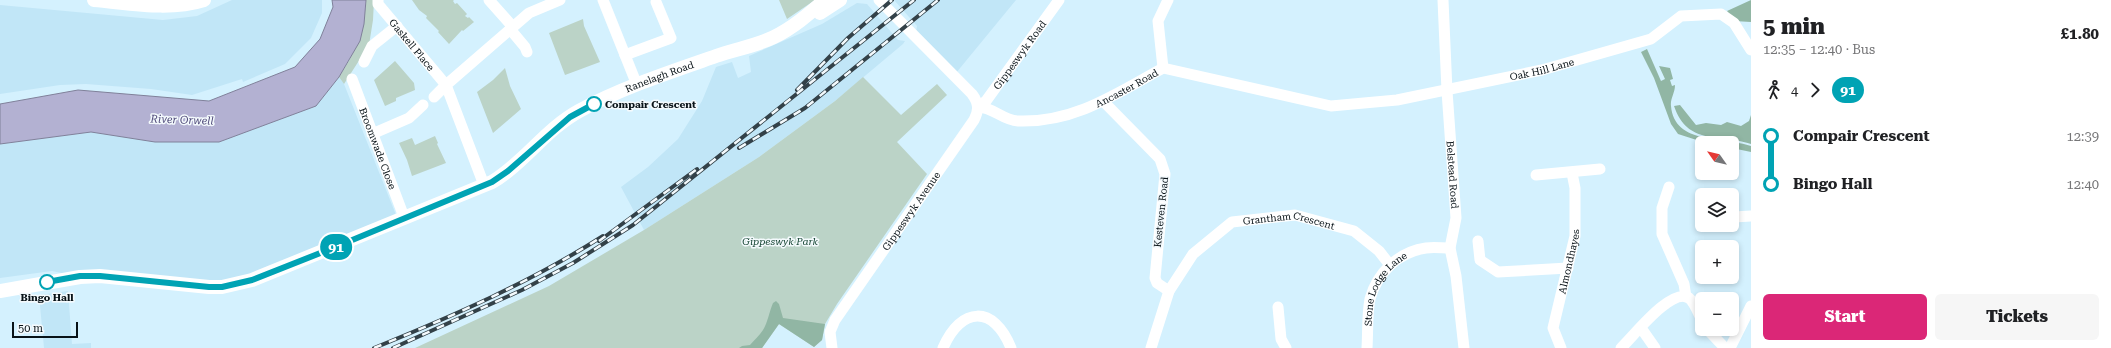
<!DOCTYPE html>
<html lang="en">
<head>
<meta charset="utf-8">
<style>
	body { margin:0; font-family:"Roboto Serif",serif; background:#f6f6f6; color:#202124; height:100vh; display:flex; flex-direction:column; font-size:15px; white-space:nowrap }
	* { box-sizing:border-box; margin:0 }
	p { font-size:13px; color:#757577 }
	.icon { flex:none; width:22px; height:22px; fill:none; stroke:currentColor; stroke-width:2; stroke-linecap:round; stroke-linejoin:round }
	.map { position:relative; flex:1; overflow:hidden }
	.details { display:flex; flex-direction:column; background:#fff; width:360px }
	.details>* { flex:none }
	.badge { padding:0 8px; border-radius:13px; font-size:14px; line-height:26px }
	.needle { width:26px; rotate:304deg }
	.buttons { position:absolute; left:1695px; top:136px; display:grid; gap:8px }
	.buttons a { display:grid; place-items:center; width:44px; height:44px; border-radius:6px; background:#fff; box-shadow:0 2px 6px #0003; font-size:20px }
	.scale { position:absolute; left:12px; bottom:10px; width:66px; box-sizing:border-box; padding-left:4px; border:2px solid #081217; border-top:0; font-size:11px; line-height:14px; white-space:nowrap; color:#081217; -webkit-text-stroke:3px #f4fafd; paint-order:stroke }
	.map>.badge { position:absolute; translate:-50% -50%; box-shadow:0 0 0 2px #fff }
	.legs { display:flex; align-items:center; gap:6px; height:44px; padding:0 12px; font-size:13px }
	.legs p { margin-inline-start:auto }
	.headline { display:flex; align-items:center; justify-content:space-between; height:68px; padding:0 12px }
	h1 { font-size:22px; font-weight:800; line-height:30px }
	.action { display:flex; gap:8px; margin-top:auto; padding:8px 12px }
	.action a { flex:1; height:46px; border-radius:6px; background:#db2777; color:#fff; font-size:16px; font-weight:800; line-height:46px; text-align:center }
	.action a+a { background:#f6f6f6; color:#202124 }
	ul { padding:0 12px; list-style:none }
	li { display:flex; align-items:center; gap:14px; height:48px; font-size:15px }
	li i { display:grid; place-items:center; width:6px; height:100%; margin:0 5px; background:currentColor }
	li i::after { content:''; width:10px; height:10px; margin:-5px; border:3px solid; border-radius:50%; background:#fff }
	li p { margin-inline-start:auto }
	li:first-child i { background:linear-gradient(#0000 50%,currentColor 0) }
	li:last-child i { background:linear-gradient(currentColor 50%,#0000 0) }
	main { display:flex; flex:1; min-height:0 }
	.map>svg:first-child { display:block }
	.built { fill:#c1e6f7 }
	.green { fill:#bbd3c7 }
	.forest { fill:#91b6a4 }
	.water { fill:#b3b1d2; stroke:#80819a }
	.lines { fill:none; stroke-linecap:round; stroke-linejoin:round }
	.minor { stroke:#fff; stroke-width:11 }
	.major { stroke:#fff; stroke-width:14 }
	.rail-casing { stroke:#334148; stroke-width:4 }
	.rail { stroke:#f4fafd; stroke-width:2.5; stroke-dasharray:8; stroke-linecap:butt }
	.line-1-casing { stroke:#fff; stroke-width:9 }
	.line-1 { stroke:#00a3b4; stroke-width:6 }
	.stop-1-dot { fill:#fff; stroke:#00a3b4; stroke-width:2 }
	.labels { text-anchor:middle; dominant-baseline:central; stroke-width:3; stroke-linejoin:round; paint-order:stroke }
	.street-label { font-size:10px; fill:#081217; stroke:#f4fafd }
	.stop-label { font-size:10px; font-weight:bold; fill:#081217; stroke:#f4fafd; text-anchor:start }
	.park-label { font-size:10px; font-style:italic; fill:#134331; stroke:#f4fafd }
	.water-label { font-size:11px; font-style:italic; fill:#504b7a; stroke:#f4fafd }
</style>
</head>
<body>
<main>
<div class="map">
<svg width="1751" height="348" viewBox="0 0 1751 348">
	<rect width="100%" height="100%" fill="#d4f1fe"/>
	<path class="built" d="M232,0h90v13l-11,25 -26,26 -42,18 -1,-3 -50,16 -41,-6 -65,-5 -26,1 -60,9v-89l163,15 34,-4z
		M894,0h122l-60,73 -40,-41 1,-6z
		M857,3l10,1 31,36 7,1 -2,3 -68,57 -76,56 -115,73 -23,-43 27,-20 30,-28 24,-38 14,-34 16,-5 6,16 13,-6 -2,-16 73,-32z
		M339,77l5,7 54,136 -176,67 -142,-10 -28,-6 -52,7v-134l91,-12 64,10h64l97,-36z
		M68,291l4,53 19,-1v5h-47l-5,-53z"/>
	<path class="green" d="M366,0h8l-1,20 -4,25 -25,39 -5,-7 11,-18 16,-53z
		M412,0h42l-1,1 2,3 2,-1 10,11 -2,2 3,2 1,-1 5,5 -11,9 -1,-1 -13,14 -11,-12 1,-1 -13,-13 1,-2 -8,-6z
		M779,0h36l-28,19z
		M583,19l1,7 16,36 -35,13 -16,-42z
		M395,61l19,22 1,7 -19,8v3l-11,5 -11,-26z
		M505,68l5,18 11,23 -28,24 -16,-41 16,-12z
		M863,77l38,38 36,-31 10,11 -50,47 30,32 -90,130 -12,20 -3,16 -8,7 -35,-23 -17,24h-347l134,-62 95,-56 115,-73 76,-56z
		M435,136l3,7 -1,1 9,19 -34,13 -5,-16 -8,-17 13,-5 3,7z"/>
	<path class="forest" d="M1751,0v22l-17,-1 -7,-10z
		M1647,49l14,32 4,-2 -6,-13 11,2 3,11 -3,1 2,6 3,-1c0,8 -5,14 -4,21 3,39 54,31 80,40v6l-19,-4v-5h-26l-28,-9 -7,-10 -17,-46 -13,-26z
		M1680,105l16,20 10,-2 15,2 6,-3 14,4 8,-5 2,-6v29c-33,-11 -63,2 -77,-38z
		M776,301l3,3 4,14 42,6 -3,16 -8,7 -35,-23 -17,24h-23l3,-2 8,-1c4,-5 9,-9 13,-15 5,-8 6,-18 10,-27z"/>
	<path class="water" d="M332,0h34l-2,24 -4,17 -21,36 -23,29 -97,36h-64l-64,-10 -91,12v-40l78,-14 131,11 86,-34 25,-28 13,-32z"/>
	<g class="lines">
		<g class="minor">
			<path id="s1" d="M378,0v4l68,81 -12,12"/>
			<path d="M489,0l24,27"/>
			<path d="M603,0l34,85"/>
			<path id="s2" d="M1443,0l4,91 9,127 -6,30 6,28 8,72"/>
			<path d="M510,29l15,18 2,5"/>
			<path d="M625,55l46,-17 -15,-36"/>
			<path d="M364,62l8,-16 25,-20"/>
			<path d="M1163,68l-5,-47 10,-21"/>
			<path id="s3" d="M352,79l52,138"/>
			<path d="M1104,102l56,57 5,15 -10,104 2,5 12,8"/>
			<path id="s4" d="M978,107c15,0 24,13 40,14 56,2 98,-27 145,-53l168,38 66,-6 145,-30 109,-31 30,-23 40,-2 13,9 17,27"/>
			<path id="s5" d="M978,107l8,-6 73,-101"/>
			<path d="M372,134l37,-16 14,-13"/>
			<path d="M1536,175l64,-6"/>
			<path d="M484,185l-38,-100 83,-72 31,-13"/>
			<path d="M1669,187l-7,21v26l22,50 2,13"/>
			<path d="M1734,217l17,-1"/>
			<path d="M1478,241l2,19 18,12 70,-4"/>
			<path d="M1278,307l3,32 5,9"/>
			<path d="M1641,328l14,20"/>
			<path d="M1707,329l18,19"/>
			<path id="s6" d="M832,348l-2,-16 5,-12 139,-200c5,-9 5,-17 -2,-26l-93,-94"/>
			<path d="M943,348c18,-42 51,-43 68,0"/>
			<path id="s7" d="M1151,348l18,-57 24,-37 39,-32 63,-7 59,16 25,20 11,14"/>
			<path id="s8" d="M1367,348c1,-16 0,-34 3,-49 7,-26 28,-47 56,-51 7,-1 16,0 24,0"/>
			<path id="s9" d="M1561,348l-8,-20 22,-92v-48l-3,-15"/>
			<path d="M1621,348c12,-11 50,-61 68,-50 6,5 9,15 13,22"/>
			<path d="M1730,348l21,-42"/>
		</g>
		<g class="major">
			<path d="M94,0c36,3 75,11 110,0"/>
			<path d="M820,13l20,-13"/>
			<path id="s10" d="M0,291l80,-14 20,-1 109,11h13l30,-7 240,-98c32,-19 54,-53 87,-71 42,-23 91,-39 137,-55 19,-7 40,-10 58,-19 19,-9 36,-24 51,-37"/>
		</g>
		<defs>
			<path id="rail" d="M797,90l51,-52 44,-38
				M739,148l66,-40 133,-108
				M599,241l98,-72
				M374,348c79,-32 157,-66 229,-112
				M393,348l129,-58 51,-27 60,-38 281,-225"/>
		</defs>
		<use href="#rail" class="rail-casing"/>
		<use href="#rail" class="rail"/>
	</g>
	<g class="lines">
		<defs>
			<path id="line-1" d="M47,282l33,-6h20l109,11h13l30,-7 81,-32 159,-66 16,-11 62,-54 24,-13"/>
		</defs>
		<use href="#line-1" class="line-1-casing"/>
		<use href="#line-1" class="line-1"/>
	</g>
	<g class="stop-1-dot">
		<circle cx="594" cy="104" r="7"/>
		<circle cx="47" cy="282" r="7"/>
	</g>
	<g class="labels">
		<g class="street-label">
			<text stroke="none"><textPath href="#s1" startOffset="57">Gaskell Place</textPath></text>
			<text stroke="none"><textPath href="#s5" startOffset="67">Gippeswyk Road</textPath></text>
			<text stroke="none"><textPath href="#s4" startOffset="586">Oak Hill Lane</textPath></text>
			<text stroke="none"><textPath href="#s10" startOffset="714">Ranelagh Road</textPath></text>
			<text stroke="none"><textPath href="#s4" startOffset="158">Ancaster Road</textPath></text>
			<text stroke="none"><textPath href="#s3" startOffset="74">Broomwade Close</textPath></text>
			<text stroke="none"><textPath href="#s2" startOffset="175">Belstead Road</textPath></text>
			<text stroke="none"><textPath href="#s6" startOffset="162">Gippeswyk Avenue</textPath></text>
			<text transform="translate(1161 212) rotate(-84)">Kesteven Road</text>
			<text stroke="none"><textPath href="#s7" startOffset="212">Grantham Crescent</textPath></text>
			<text stroke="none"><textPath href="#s9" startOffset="90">Almondhayes</textPath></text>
			<text stroke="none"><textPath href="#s8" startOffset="65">Stone Lodge Lane</textPath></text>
		</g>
		<g class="stop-label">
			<text x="605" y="104">Compair Crescent</text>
			<text x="47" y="297" text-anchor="middle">Bingo Hall</text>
		</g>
		<g class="park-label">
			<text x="780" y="241">Gippeswyk Park</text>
		</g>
		<g class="water-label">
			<text transform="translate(182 120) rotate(2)">River Orwell</text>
		</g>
	</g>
</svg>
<div class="buttons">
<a><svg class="needle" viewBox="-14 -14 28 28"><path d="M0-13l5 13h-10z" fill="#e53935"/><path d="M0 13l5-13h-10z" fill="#757577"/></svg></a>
<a><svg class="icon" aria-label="layers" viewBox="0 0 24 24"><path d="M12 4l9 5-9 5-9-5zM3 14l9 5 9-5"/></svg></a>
<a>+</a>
<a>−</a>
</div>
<div class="scale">50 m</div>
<b class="badge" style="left:336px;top:247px;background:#00a3b4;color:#fff">91</b>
</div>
<section class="details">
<div class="headline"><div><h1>5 min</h1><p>12:35 – 12:40 · Bus</p></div><b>£1.80</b></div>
<div class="legs"><svg class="icon" aria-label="walk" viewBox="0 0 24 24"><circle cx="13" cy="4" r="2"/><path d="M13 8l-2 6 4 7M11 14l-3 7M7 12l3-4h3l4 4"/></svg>4<svg class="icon" aria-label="forward" viewBox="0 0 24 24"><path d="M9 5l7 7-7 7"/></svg><b class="badge" style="background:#00a3b4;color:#fff">91</b></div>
<ul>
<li><i style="color:#00a3b4"></i><b>Compair Crescent</b><p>12:39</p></li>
<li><i style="color:#00a3b4"></i><b>Bingo Hall</b><p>12:40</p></li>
</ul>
<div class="action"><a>Start</a><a>Tickets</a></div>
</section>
</main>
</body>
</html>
